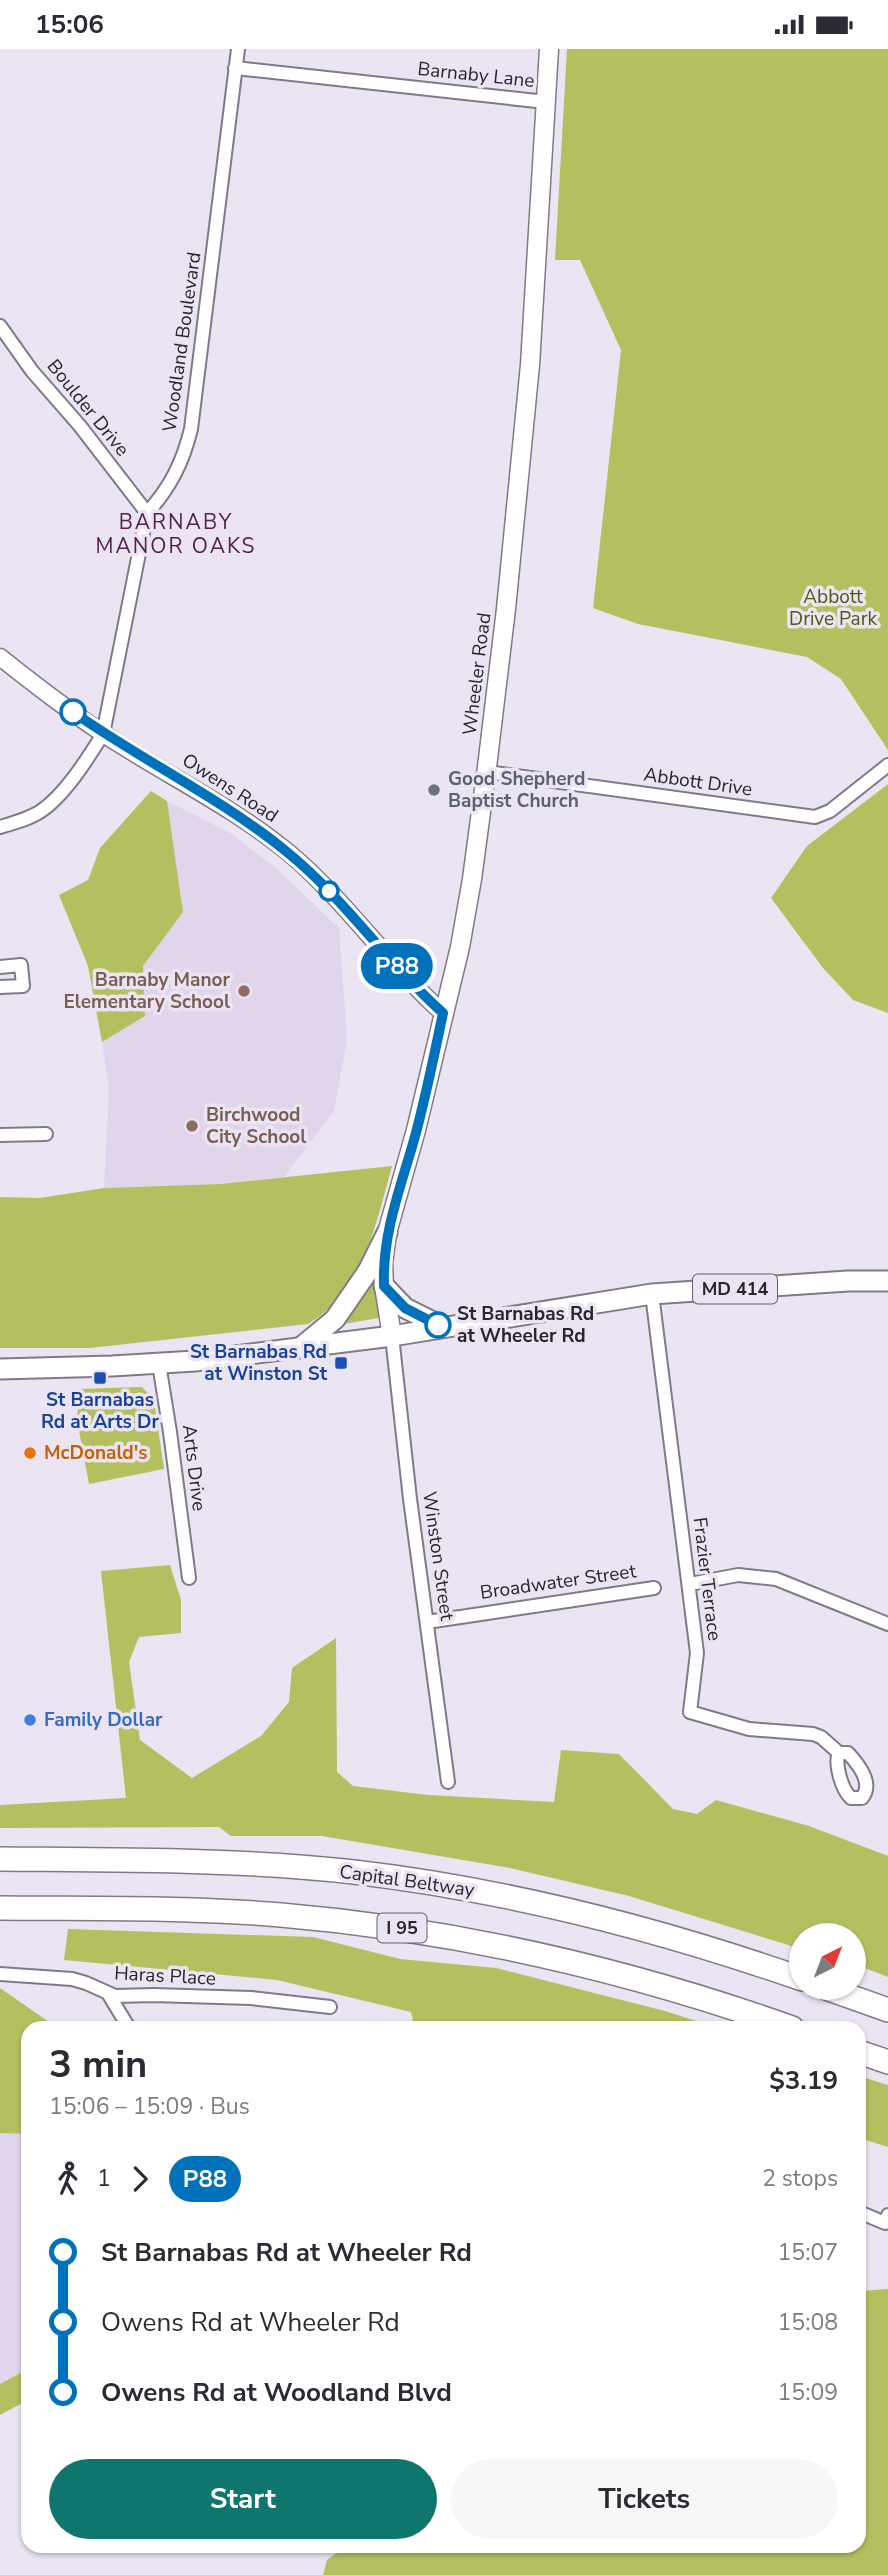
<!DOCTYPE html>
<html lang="en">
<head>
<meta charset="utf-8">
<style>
	body { margin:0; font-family:"Nunito Sans",sans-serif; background:#f7f7f7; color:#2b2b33; height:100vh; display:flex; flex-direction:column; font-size:26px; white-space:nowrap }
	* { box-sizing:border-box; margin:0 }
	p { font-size:23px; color:#7c7c81 }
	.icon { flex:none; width:38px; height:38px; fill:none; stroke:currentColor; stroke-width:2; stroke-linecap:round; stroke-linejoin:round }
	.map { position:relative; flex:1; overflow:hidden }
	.side { position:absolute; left:21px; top:1972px; width:845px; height:532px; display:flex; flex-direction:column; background:#fff; border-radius:21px; box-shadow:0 2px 5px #0004 }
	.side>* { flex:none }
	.badge { padding:0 14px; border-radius:23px; font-size:24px; line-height:46px }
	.needle { width:46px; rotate:42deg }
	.buttons { position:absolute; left:789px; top:1874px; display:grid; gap:14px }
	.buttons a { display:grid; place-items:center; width:77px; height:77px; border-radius:50%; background:#fff; box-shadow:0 2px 5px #0004; font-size:35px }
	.map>.badge { position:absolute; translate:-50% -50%; box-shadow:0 0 0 4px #fff }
	.legs { display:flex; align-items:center; gap:10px; height:77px; padding:0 28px; font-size:23px }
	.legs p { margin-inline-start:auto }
	.overview { display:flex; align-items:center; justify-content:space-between; height:119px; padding:0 28px }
	h1 { font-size:38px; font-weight:700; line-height:52px }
	.cta { display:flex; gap:14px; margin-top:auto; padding:14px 28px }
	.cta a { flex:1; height:80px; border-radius:42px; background:#0f766e; color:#fff; font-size:28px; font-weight:700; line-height:80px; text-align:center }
	.cta a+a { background:#f7f7f7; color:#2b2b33 }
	ul { padding:0 28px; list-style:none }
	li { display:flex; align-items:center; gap:24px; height:70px; font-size:26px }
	li i { display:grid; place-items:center; width:10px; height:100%; margin:0 9px; background:currentColor }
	li i::after { content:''; width:18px; height:18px; margin:-9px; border:5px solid; border-radius:50%; background:#fff }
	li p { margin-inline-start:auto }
	li:first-child i { background:linear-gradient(#0000 50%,currentColor 0) }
	li:last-child i { background:linear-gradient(currentColor 50%,#0000 0) }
	.status { display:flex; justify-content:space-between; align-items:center; height:49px; padding:0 35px; background:#fff; direction:ltr }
	.status svg { height:19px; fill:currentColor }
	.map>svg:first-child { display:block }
	.built { fill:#e0d5eb }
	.green { fill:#b4bf60 }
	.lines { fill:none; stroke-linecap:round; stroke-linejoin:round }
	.minor-casing { stroke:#807a87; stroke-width:16 }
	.tertiary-casing { stroke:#807a87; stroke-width:19 }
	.secondary-casing { stroke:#807a87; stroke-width:21 }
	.primary-casing { stroke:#807a87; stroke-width:23 }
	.motorway-casing { stroke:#807a87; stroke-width:26 }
	.minor { stroke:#fff; stroke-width:12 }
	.tertiary { stroke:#fff; stroke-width:16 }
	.secondary { stroke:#fff; stroke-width:18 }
	.primary { stroke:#fff; stroke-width:19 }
	.motorway { stroke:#fff; stroke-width:23 }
	.line-1-casing { stroke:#fff; stroke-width:16 }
	.line-1 { stroke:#0072bc; stroke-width:10 }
	.stop-1-dot { fill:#fff; stroke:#0072bc; stroke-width:3.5 }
	.worship-dot { fill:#6b7280; stroke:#ebe4f2; stroke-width:2.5 }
	.education-dot { fill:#8d6e63; stroke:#ebe4f2; stroke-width:2.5 }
	.transit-dot { fill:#1a4fb4; stroke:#ebe4f2; stroke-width:2.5 }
	.food-dot { fill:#e8710a; stroke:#ebe4f2; stroke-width:2.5 }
	.shop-dot { fill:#3f7fe0; stroke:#ebe4f2; stroke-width:2.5 }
	.labels { text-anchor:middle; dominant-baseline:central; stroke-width:7; stroke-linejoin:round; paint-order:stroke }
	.shield { fill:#ebe4f2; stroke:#625f67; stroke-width:2 }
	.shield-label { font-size:18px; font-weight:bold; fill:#28262b }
	.street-label { font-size:19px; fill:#28262b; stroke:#ebe4f2 }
	.park-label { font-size:19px; fill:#50570e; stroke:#ebe4f2 }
	.worship-label { font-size:19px; font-weight:bold; fill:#5b616d; stroke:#ebe4f2; text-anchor:start }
	.education-label { font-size:19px; font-weight:bold; fill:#785e54; stroke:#ebe4f2; text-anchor:end }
	.stop-label { font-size:19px; font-weight:bold; fill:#28262b; stroke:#ebe4f2; text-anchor:start }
	.transit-label { font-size:19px; font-weight:bold; fill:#164399; stroke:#ebe4f2; text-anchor:end }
	.food-label { font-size:19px; font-weight:bold; fill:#c56008; stroke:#ebe4f2; text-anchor:start }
	.shop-label { font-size:19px; font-weight:bold; fill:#366cbe; stroke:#ebe4f2; text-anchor:start }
	.neighbourhood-label { font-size:21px; letter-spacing:2px; fill:#522150; stroke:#ebe4f2 }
</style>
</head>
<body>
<div class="status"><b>15:06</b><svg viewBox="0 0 49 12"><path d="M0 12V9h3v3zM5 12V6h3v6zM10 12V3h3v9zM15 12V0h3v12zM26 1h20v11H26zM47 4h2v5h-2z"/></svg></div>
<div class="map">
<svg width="888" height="2526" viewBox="0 0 888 2526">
	<rect width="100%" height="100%" fill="#ebe4f2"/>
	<path class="built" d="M167,752l65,33 46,36 61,58 8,112 -13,71 -50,66 -63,7 -117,4 5,-101 -7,-45 43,-26 -2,-50 40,-54z
		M0,2084l28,1v235l-28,15z"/>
	<path class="green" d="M567,0h321v701l-47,-71 -34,-22 -169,-33 -45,-16 28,-258 -41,-90h-25z
		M888,735v229l-35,-13 -30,-32 -52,-70 36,-52z
		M151,742l16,10 16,111 -40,54 2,50 -43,26 -14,-76 -29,-71 29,-15 12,-32z
		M392,1117c-16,57 -28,125 -84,158l-218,24h-90v-151l40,1 64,-10 117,-4z
		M374,1222l5,47 -36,6z
		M142,1338l12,13 10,69 -75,15 -12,-64 2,-31z
		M170,1516l11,35v33l-42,4 -10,25 11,78 52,38 69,-42 28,-34 3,-34 44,-30 1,134 16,14 75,9 126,7 7,-52 58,4 54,55 24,5 19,-14 93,26 79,30v121l-34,-13v-29h-52l-1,14 -172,-53 -119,-28 -188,-32h-91l-12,-9 -219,1v-23l126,-7 -25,-227z
		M68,1880l245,8 87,22 96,9 169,43 53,17h-303l-4,-16 -134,-32 -213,-20z
		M0,1939l49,34 3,6h-24v106l-28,-1z
		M859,2027l29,9v62l-29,-9z
		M888,2240v286h-565l4,-15 19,-14h513v-255z
		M28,2320v31l-28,15v-31z"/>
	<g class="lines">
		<defs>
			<path id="minor" d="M235,19l311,34
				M0,277l32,45 48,55 67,87
				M487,723l328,45 15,-6 58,-46
				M0,778c14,-4 29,-8 41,-16 24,-16 47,-53 62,-77l44,-221c23,-25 36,-51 44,-84l47,-380
				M0,918l21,-2 2,21 -23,1
				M0,1086l46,-1
				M652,1245l45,359 -7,59 59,17 64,5 8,3 18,16
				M392,1287l18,163 38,283
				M159,1315l11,68 19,146
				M690,1535l48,-9 38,4 112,45
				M427,1573l227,-34
				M839,1704h9c10,11 26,30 14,45h-11c-9,-8 -17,-34 -12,-45z
				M0,1925l72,5 14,4 29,13 39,-1 97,3 79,9
				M109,1946l20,33
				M859,2163l26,11 3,-8"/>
			<path id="tertiary" d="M0,608c40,32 80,63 124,90 56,35 114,64 165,106 57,48 99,111 154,160"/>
			<path id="secondary" d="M392,1287l-8,-50 -1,-23 4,-30 29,-103 44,-183 12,-68 15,-112 19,-158 24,-244 19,-316"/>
			<path id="primary" d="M384,1237l21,22 38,19
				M300,1299l35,-29 33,-48 19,-38
				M0,1320l112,-3 83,-5 197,-25 260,-42 196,-13h40"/>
			<path id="motorway" d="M0,1810c118,1 237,0 354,13 154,18 302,56 448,107
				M0,1859c94,1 188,-1 281,7 176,15 345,54 511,113
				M826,1939l62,22
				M859,2003l29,10"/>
		</defs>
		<use href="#minor" class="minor-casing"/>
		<use href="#tertiary" class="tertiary-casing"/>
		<use href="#secondary" class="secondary-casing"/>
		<use href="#primary" class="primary-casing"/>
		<use href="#motorway" class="motorway-casing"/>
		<use href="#minor" class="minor"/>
		<use href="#tertiary" class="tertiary"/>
		<use href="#secondary" class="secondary"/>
		<use href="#primary" class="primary"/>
		<use href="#motorway" class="motorway"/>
	</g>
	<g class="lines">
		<defs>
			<path id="line-1" d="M73,663c70,49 148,86 214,140 59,48 100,111 156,161 -8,39 -16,77 -26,116 -14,53 -35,101 -33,157l21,22 33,17"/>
		</defs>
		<use href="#line-1" class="line-1-casing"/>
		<use href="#line-1" class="line-1"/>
	</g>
	<g class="stop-1-dot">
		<circle cx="73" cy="663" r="12"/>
		<circle cx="329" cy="842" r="9"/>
		<circle cx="438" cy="1276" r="12"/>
	</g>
	<circle class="worship-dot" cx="434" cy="741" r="7"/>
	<g class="education-dot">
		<circle cx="244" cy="942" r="7"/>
		<circle cx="192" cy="1077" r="7"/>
	</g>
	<g class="transit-dot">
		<rect x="334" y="1307" width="14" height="14" rx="3.5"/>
		<rect x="93" y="1322" width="14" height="14" rx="3.5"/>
	</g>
	<circle class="food-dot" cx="30" cy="1404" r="7"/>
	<circle class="shop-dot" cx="30" cy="1671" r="7"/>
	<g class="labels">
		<g class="shield">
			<rect x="693" y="1225.5" width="84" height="29" rx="5"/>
			<rect x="377.5" y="1864.5" width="49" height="29" rx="5"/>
		</g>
		<g class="shield-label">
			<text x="735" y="1240">MD 414</text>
			<text x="402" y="1879">I 95</text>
		</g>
		<g class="street-label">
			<text transform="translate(476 26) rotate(6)">Barnaby Lane</text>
			<text transform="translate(182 293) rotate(-82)">Woodland Boulevard</text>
			<text transform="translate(88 359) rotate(51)">Boulder Drive</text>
			<text transform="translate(477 625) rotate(-83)">Wheeler Road</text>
			<text transform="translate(698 733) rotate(8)">Abbott Drive</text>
			<text transform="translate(230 739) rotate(33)">Owens Road</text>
			<text transform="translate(194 1419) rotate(83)">Arts Drive</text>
			<text transform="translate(438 1507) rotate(82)">Winston Street</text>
			<text transform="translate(707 1530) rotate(83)">Frazier Terrace</text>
			<text transform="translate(558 1533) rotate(-8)">Broadwater Street</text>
			<text transform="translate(407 1832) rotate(8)">Capital Beltway</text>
			<text transform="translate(165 1927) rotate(3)">Haras Place</text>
		</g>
		<g class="park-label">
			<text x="833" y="548">Abbott<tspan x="833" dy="22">Drive Park</tspan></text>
		</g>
		<g class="worship-label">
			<text x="448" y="730">Good Shepherd<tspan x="448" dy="22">Baptist Church</tspan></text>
		</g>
		<g class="education-label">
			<text x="230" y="931">Barnaby Manor<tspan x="230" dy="22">Elementary School</tspan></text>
			<text x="206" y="1066" text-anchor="start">Birchwood<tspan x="206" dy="22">City School</tspan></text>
		</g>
		<g class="stop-label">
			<text x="457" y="1265">St Barnabas Rd<tspan x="457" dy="22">at Wheeler Rd</tspan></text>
		</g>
		<g class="transit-label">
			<text x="327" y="1303">St Barnabas Rd<tspan x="327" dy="22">at Winston St</tspan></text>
			<text x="100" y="1351" text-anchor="middle">St Barnabas<tspan x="100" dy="22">Rd at Arts Dr</tspan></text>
		</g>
		<g class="food-label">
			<text x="44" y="1404">McDonald's</text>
		</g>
		<g class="shop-label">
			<text x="44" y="1671">Family Dollar</text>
		</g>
		<g class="neighbourhood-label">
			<text x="176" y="473">BARNABY<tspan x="176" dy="24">MANOR OAKS</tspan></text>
		</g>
	</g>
</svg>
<div class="buttons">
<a><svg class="needle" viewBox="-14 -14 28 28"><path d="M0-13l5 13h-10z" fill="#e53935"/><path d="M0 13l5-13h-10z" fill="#7c7c81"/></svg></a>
</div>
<b class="badge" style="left:397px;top:917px;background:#0072bc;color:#fff">P88</b>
<section class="side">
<div class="overview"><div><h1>3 min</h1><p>15:06 – 15:09 · Bus</p></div><b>$3.19</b></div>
<div class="legs"><svg class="icon" aria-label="walk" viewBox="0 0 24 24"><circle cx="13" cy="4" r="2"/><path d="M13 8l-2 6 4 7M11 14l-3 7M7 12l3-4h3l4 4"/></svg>1<svg class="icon" aria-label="forward" viewBox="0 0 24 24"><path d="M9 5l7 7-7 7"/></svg><b class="badge" style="background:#0072bc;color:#fff">P88</b><p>2 stops</p></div>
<ul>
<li><i style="color:#0072bc"></i><b>St Barnabas Rd at Wheeler Rd</b><p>15:07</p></li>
<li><i style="color:#0072bc"></i><span>Owens Rd at Wheeler Rd</span><p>15:08</p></li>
<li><i style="color:#0072bc"></i><b>Owens Rd at Woodland Blvd</b><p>15:09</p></li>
</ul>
<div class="cta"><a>Start</a><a>Tickets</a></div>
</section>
</div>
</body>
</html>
